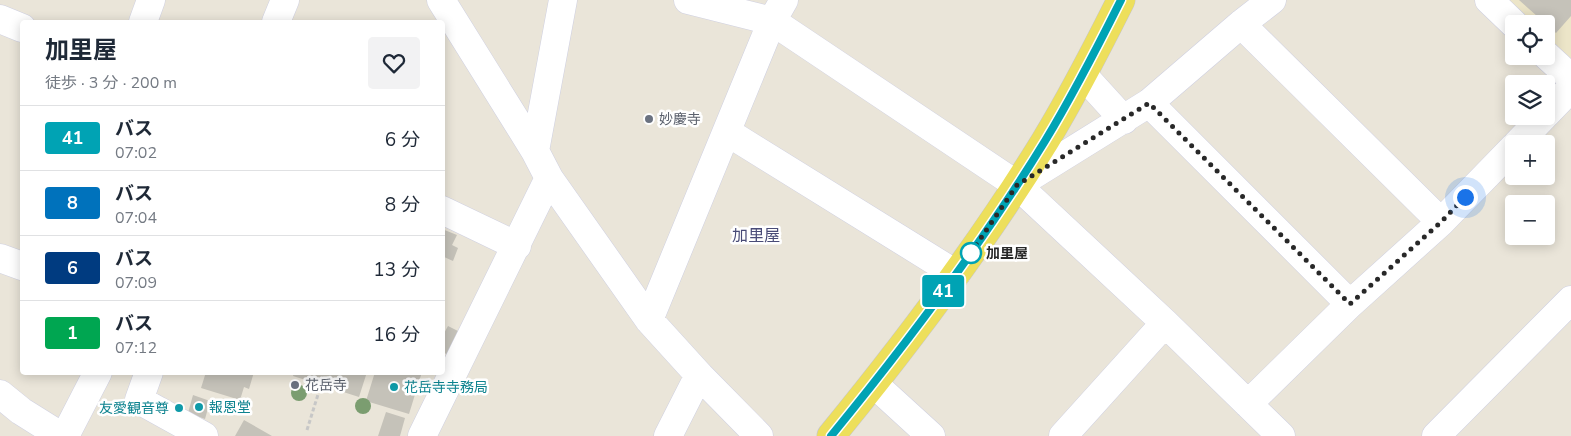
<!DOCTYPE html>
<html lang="ja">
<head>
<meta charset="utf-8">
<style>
	body { margin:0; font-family:"Nunito Sans","Noto Sans JP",sans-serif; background:#f2f2f3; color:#1f2937; height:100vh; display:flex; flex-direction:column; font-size:19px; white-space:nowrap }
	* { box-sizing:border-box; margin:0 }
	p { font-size:16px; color:#747a83 }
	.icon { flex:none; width:28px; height:28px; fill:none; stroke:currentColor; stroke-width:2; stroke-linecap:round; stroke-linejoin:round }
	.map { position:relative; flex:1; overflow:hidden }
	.sheet { position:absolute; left:20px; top:20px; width:425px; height:355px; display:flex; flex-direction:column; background:#fff; border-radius:5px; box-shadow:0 2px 12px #0003 }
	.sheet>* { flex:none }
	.badge { padding:0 10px; border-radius:4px; font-size:18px; line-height:32px }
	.tools { position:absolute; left:1505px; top:15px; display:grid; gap:10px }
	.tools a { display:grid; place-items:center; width:50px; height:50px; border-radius:5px; background:#fff; box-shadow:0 2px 12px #0003; font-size:25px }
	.you { position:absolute; width:25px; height:25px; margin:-12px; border:4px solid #fff; border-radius:50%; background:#1a73e8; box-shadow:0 0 0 8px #1a73e833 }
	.map>.badge { position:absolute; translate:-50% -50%; box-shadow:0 0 0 2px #fff }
	.round { display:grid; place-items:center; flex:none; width:52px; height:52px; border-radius:5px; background:#f2f2f3 }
	.summary { display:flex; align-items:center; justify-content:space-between; height:85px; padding:0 25px }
	h1 { font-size:24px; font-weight:700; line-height:38px }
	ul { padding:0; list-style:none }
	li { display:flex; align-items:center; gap:15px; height:65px; padding:0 25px; border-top:1px solid #e0e1e3 }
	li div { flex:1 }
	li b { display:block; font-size:19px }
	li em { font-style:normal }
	li .badge { min-width:55px; font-weight:700; text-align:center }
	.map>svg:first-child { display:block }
	.education { fill:#ece5c8 }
	.building { fill:#c5c2b9 }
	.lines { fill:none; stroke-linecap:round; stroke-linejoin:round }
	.minor-casing { stroke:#cfd0e1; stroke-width:29 }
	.major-casing { stroke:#c7c7c7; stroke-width:29 }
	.path { stroke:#c7c7c7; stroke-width:3; stroke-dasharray:4 2.5; stroke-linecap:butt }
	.minor { stroke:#fff; stroke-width:28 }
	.major { stroke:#eddf5b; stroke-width:28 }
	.tree { fill:#7b9d70 }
	.line-casing { stroke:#fff; stroke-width:11 }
	.line { stroke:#00a3b4; stroke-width:8 }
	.walk { stroke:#282828; stroke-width:5; stroke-dasharray:0 9 }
	.worship-dot { fill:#6b7280; stroke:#fff; stroke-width:2 }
	.stop-dot { fill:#fff; stroke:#00a3b4; stroke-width:2.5 }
	.culture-dot { fill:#0f9aa8; stroke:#fff; stroke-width:2 }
	.labels { text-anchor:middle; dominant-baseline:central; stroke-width:5; stroke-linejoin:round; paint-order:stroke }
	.worship-label { font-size:14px; fill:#5b616d; stroke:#fff; text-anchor:start }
	.stop-label { font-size:14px; font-weight:bold; fill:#282828; stroke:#fff; text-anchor:start }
	.culture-label { font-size:14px; fill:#0d838f; stroke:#fff; text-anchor:start }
	.quarter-label { font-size:16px; fill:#494b77; stroke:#fff }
</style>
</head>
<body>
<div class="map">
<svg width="1571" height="436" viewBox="0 0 1571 436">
	<rect width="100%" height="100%" fill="#eae5d9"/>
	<path class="education" d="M1509,0h62v61l-25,-24v-13h-13z"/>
	<path class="building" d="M1519,0h52v16l-15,17z
		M442,229l15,6 -5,10 6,3 -5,13 -11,-5z
		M448,326l14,7 -11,23 -9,-4v-15z
		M206,372h48l-5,17 -5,-2 -4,13 -39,-12z
		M294,372h73l-8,25 -66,-21z
		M375,372h47l-13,42 -43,-13z
		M193,395l17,6 -5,18 -17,-6z
		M386,412l19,6 -5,18h-22z
		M244,420l28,16h-37z"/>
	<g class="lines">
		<defs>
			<path id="minor" d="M441,0l94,151 14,27 100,142 50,55 60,61
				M688,0l84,21 245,164 148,138 116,113
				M1489,0l25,24
				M0,19l22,9
				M143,22l8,-22
				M276,22l9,-22
				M1241,24l200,198
				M1546,55l25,23
				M1083,75l41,45
				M1149,103l201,201
				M1546,114l25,-26
				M727,132l229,142
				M1517,144l27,-28
				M535,151l28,-151
				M1017,185l132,-82 92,-79 31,-24
				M442,210l75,36
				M0,258l22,8
				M649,320l123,-299 12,-21
				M149,372l-10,28 65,36
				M874,384l57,52
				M0,394l21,17 40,25
				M1248,404l102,-100 91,-82 73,-75
				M65,436l33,-64
				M422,436l127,-258
				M668,436l31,-61
				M1063,436l102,-113
				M1436,436l135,-136"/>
			<path id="major" d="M831,436c77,-94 151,-192 214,-295 28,-46 52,-93 76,-141"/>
		</defs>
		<use href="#minor" class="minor-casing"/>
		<use href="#major" class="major-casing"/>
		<path class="path" d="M307,430l13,-42"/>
		<use href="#minor" class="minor"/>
		<use href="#major" class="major"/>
	</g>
	<g class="tree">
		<circle cx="299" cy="393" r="8"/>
		<circle cx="363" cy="406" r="8"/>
	</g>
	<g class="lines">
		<defs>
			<path id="line" d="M831,436c77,-94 151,-192 214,-295 28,-46 52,-93 76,-141"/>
		</defs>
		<use href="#line" class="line-casing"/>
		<use href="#line" class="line"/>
		<path class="walk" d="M971,253l-5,7 51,-75 132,-82 201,201 91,-82 24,-25"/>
	</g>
	<g class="worship-dot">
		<circle cx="649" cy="119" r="5"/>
		<circle cx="295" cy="385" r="5"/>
	</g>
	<circle class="stop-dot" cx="971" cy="253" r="10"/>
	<g class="culture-dot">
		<circle cx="394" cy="387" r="5"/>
		<circle cx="199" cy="407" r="5"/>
		<circle cx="179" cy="408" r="5"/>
	</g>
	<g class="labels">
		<g class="worship-label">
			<text x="659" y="119">妙慶寺</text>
			<text x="305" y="385">花岳寺</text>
		</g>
		<g class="stop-label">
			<text x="986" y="253">加里屋</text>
		</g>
		<g class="culture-label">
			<text x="404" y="387">花岳寺寺務局</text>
			<text x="209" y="407">報恩堂</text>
			<text x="169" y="408" text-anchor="end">友愛観音尊</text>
		</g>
		<g class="quarter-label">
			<text x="756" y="236">加里屋</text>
		</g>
	</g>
</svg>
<div class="tools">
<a><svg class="icon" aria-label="locate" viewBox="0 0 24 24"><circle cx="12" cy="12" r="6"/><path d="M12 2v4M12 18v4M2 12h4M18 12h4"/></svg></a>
<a><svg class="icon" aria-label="layers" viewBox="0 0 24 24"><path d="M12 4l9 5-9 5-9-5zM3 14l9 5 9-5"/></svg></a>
<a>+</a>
<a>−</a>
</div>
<div class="you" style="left:1465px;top:197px"></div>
<b class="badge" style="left:943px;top:291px;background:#00a3b4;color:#fff">41</b>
<section class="sheet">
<div class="summary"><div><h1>加里屋</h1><p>徒歩 · 3 分 · 200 m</p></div><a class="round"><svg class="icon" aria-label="heart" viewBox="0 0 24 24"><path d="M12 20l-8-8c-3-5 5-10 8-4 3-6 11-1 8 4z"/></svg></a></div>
<ul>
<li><span class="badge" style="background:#00a3b4;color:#fff">41</span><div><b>バス</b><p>07:02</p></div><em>6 分</em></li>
<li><span class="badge" style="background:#0072bc;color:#fff">8</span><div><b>バス</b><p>07:04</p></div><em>8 分</em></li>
<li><span class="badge" style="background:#003b80;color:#fff">6</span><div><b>バス</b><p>07:09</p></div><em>13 分</em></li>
<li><span class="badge" style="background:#00a651;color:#fff">1</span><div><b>バス</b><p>07:12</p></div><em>16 分</em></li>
</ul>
</section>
</div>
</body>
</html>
